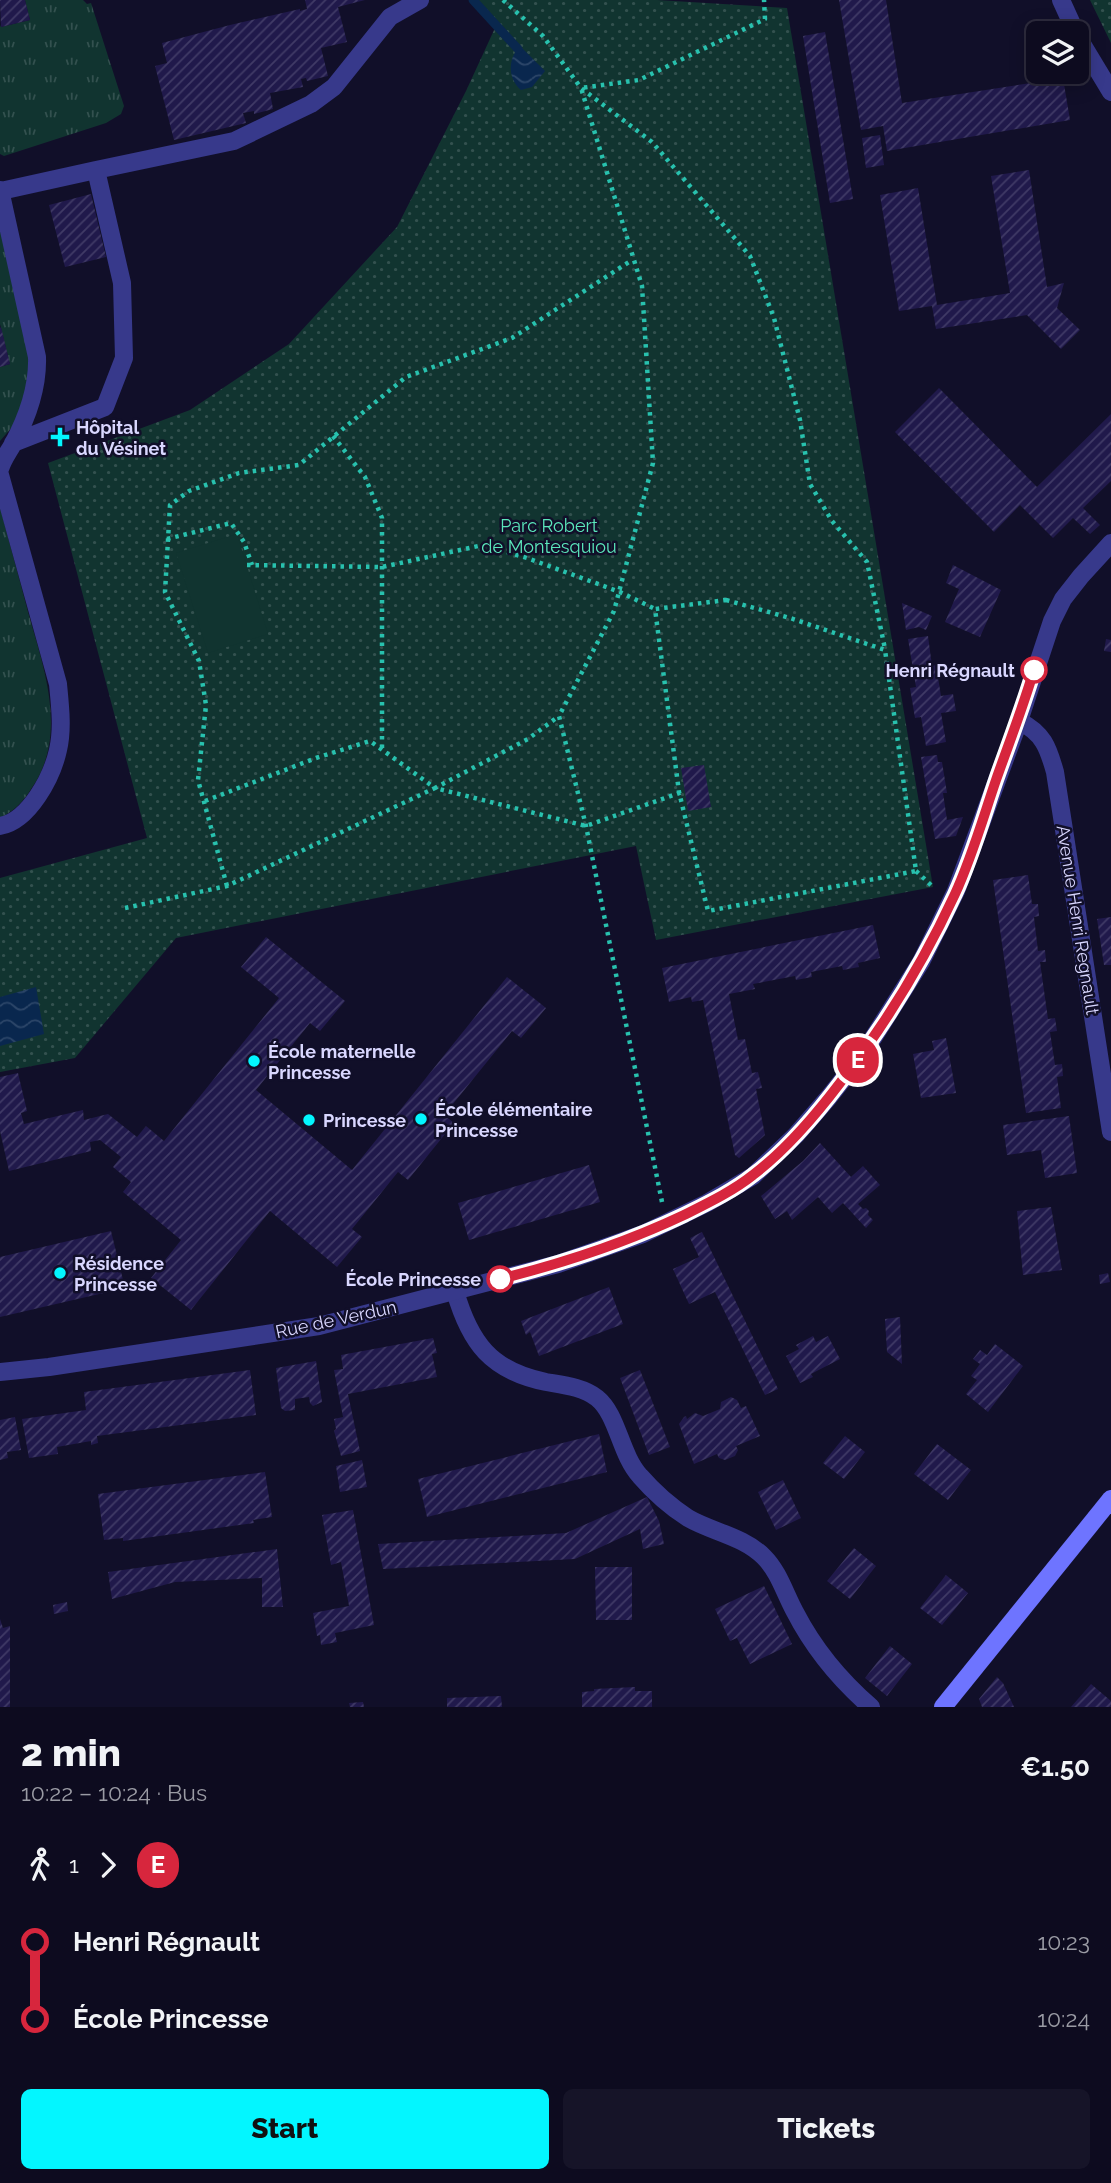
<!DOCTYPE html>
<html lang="en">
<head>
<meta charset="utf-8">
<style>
	body { margin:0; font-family:Raleway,sans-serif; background:#161428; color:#f1f3f6; height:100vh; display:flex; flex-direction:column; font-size:26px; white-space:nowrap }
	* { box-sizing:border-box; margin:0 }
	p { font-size:23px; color:#9a9ba4 }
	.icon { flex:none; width:38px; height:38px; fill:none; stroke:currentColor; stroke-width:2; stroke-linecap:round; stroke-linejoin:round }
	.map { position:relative; height:1707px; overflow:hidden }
	.panel { display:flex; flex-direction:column; background:#0d0b1f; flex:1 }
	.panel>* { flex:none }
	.badge { padding:0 14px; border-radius:23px; font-size:24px; line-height:46px }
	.tools { position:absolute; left:1026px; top:21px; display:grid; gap:14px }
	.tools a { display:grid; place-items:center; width:63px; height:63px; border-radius:10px; background:#0d0b1f; box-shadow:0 4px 18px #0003,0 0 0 2px #2d2b3d; font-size:35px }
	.map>.badge { position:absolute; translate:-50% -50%; box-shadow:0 0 0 4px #fff }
	.legs { display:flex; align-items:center; gap:10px; height:77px; padding:0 21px; font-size:23px }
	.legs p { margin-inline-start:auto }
	.head { display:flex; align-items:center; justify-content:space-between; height:119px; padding:0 21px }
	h1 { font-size:38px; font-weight:800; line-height:52px }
	.action { display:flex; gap:14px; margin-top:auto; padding:14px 21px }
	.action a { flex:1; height:80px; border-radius:10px; background:#03f6ff; color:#111; font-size:28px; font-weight:800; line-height:80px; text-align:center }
	.action a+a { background:#161428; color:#f1f3f6 }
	ul { padding:0 21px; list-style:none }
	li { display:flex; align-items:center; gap:24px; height:77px; font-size:26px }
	li i { display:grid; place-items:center; width:10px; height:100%; margin:0 9px; background:currentColor }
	li i::after { content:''; width:18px; height:18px; margin:-9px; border:5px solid; border-radius:50%; background:#0d0b1f }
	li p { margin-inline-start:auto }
	li:first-child i { background:linear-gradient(#0000 50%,currentColor 0) }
	li:last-child i { background:linear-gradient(currentColor 50%,#0000 0) }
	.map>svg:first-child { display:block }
	.grass { fill:url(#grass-tufts) }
	.park { fill:url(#park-dots) }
	.garden { fill:#113430 }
	.water { fill:url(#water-waves) }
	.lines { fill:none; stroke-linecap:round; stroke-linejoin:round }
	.stream { stroke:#09274e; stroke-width:9 }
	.building { fill:url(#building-hatch) }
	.path { stroke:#28c1ae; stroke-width:4.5; stroke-dasharray:3.5 5; stroke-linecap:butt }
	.lane { stroke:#37398b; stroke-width:18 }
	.street { stroke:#37398b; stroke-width:18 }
	.secondary { stroke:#6e74ff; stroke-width:18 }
	.line-1-casing { stroke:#fff; stroke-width:16 }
	.line-1 { stroke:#d7263d; stroke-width:10 }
	.poi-dot { fill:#03f6ff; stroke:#110f29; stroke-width:2.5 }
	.stop-1-dot { fill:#fff; stroke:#d7263d; stroke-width:3.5 }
	.labels { text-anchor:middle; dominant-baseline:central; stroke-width:5; stroke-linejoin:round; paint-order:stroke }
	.poi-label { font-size:18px; font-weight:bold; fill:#d9d7ff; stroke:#110f29; text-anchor:start }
	.park-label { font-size:18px; fill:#5be7bb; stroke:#110f29 }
	.stop-label { font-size:18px; font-weight:bold; fill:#d9d7ff; stroke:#110f29; text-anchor:end }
	.street-label { font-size:18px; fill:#d9d7ff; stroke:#110f29 }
</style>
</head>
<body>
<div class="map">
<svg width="1111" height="1707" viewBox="0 0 1111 1707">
	<defs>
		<pattern id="grass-tufts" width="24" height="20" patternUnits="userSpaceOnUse" patternTransform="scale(1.75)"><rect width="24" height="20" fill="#113430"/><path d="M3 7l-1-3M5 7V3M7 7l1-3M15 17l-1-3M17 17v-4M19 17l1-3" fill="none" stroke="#33514f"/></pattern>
		<pattern id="park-dots" width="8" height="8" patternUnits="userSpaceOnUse" patternTransform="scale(1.75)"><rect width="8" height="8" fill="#113430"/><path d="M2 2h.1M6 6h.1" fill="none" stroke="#33514f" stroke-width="1.8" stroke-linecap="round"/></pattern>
		<pattern id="water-waves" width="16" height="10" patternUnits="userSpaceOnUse" patternTransform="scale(1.75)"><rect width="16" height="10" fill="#09274e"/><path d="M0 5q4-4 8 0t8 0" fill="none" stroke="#2c4669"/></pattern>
		<pattern id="building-hatch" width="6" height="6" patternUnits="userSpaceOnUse" patternTransform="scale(1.75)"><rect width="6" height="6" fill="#20194b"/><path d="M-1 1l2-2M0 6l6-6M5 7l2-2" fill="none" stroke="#403a66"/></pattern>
	</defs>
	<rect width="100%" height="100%" fill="#110f29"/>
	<path class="grass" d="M25,0h58l4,4 4,-1 33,103 -3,8 -15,9 -102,33 -4,-2v-129l1,2 29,-7z
		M0,229l32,130 -8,39 -11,28 -13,15v-74l10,-3 -10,-40z
		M0,507c9,35 19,70 28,105 16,57 41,123 3,177 -8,13 -17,22 -31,29z"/>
	<path class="park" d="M469,0h188l130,8 146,879 -277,53 -20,-94 -460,92 -101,120 -75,14v-194l147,-40 -99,-375 142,-53 99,-66 108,-117 69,-136 29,-63z
		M1090,0h21v43z"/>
	<path class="garden" d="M237,534l31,100 -60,19 -32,-100z"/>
	<path class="water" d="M520,46l25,25 -13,16 -11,3c-14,-12 -13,-32 -1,-44z
		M36,987l8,47 -44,12v-49z"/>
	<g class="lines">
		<path class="stream" d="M473,0l45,49"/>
	</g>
	<path class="building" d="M0,0h25l5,20 -29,7z
		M305,0h60l-27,7 9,35 -26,6 7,28 -21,5 -1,-3 -5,1 2,8 -33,6 3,16 -19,5v-3l-11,2 3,10 -72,17 -19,-74 12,-3 -5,-20 68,-18 70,-16v2l7,-2z
		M839,0h47l16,103 161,-25 7,42 -183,31 -4,-25 -22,4z
		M825,32l28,167 -23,4 -27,-167z
		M880,135l4,30 -18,3 -4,-30z
		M1029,170l18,117 17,-4 -7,25 23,22 -19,19 -34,-34 -91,14 -4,-23 -33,5 -19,-116 38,-7 19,117 73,-12 -19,-117z
		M91,194l15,63 -41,10 -16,-62z
		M1,327l9,37 -10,3v-39z
		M939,388l98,99 74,-73v67l-28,27 17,17 -10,9 -17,-16 -20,20 -33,-33 -26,27 -99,-100z
		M953,565l48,25 -21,47 -35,-15 14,-33 -13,-6z
		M902,603l30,13 -6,14 -7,-3 -13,3z
		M928,636l4,30 4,-1 5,31 12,-2 3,17 -15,2 5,29 -20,4 -5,-29 -6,1 -5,-30 6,-1 -8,-48z
		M1106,639l5,1v12l-7,-1z
		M937,755l1,7h4l5,31h-4l4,27 16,-3 -7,19 -21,3 -14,-82z
		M704,765l7,42 -23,4 -7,-43z
		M1028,875l4,29h6l1,12 -5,1 4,34 7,-1 1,12h-6l8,57 7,-1 2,13 -7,1 5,33 7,-1 1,12 -6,1 4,31 -35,5 -33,-233z
		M1111,917v48h-7l-7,-46z
		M873,925l7,33 -22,5 1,4 -16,3 -1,-4 -31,6 1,5 -16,3 -1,-4 -42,8 2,5 -26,5 9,46 7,-1 7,34 6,-1 4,16 -6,1 9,46 -26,23 -4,-3 -32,-155 -11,2 -1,-5 -22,5 -7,-34z
		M266,937l79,64 -25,30 -10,-8 -54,67 96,80 155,-193 39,31 -25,30 -9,-7 -68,84 10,8 -46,57 -10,-8 -46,57 10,8 -25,30 -67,-56 -79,99 -40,-32 30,-38 -58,-48 8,-10 -18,-15 8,-10 -21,-17 -10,2 1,9 -82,20 -9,-40v-54l18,-4 9,38 -6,2 3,11 59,-14 1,10 24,-6 29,23 9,-11 18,15 115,-143 -38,-31z
		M946,1038l10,55 -35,5 -8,-44 21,-4 -2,-9z
		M1069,1116l8,57 -32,5 -4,-28 -34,5 -4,-30z
		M820,1143l31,34 12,-11 17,19 -22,19 5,5 3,-1 3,3 -1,4 5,5 -7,8 -23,-25 -11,10 -14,-16 -26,23 -5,-9 -12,8 -14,-23 42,-35z
		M589,1165l11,37 -131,38 -11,-37z
		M1051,1207l11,63 -39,5 -6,-64z
		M111,1231l14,57 -125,29v-60z
		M702,1232l76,157 -13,6 -50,-103 -26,12 -16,-35 26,-12 -9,-19z
		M1108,1273l2,9 -10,2 -1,-9z
		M609,1287l14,37 -84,32 -9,-24 -4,3 -5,-14z
		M900,1317l2,47 -15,-12 -2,-33z
		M813,1336l3,6 12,-6 12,23 -29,15 2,3 -13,6 -14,-27 13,-7 -3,-4z
		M433,1338l4,15 -5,1 5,23 -89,17 12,57 -19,5 -7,-25 2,-2 -2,-10 9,-2 -9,-47 9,-1 -2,-14z
		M995,1344l28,22 -35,46 -22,-18 11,-14 -6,-4 9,-12 -7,-5 7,-9 7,5z
		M316,1361l6,41 -9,4 -3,-3 -1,-6 -14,2v11l-10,1 -4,-3 -5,-40z
		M250,1370l6,45 -159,21 1,7 -7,2v-4l-34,6 1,7 -29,4 -7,-39 64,-9 -2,-18z
		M640,1370l30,77 -21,8 -29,-77z
		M731,1397l6,3 4,8 5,-2 14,30 -24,10 2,4 -3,6 -10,4 -6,-2 -2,-4 -23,10 -15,-40 5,-7 2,-1 1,3 8,-6 8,3 17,-7 1,-7z
		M15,1417l6,33 -14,2 1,6 -8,2v-40z
		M599,1434l8,38 -180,45 -9,-38z
		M845,1436l20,16 -21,27 -21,-16z
		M937,1444l34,26 -23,30 -34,-26z
		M362,1460l5,27 -27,5 -4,-26z
		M265,1472l7,45 -19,3 1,3 -131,18v-3l-19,2 -6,-46z
		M783,1480l18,38 -25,12 -18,-38z
		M647,1497l12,24 5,23 -21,5 -3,-20 -65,30 -192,10 -5,-25 188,-11z
		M353,1510l21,115 -39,8 2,9 -16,3 -1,-10 -3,1 -4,-23 36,-7 -8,-44 -10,3 -9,-50z
		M854,1548l22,18 -26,33 -23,-18z
		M277,1549l6,58h-21v-29l-87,4 -63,17 -4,-27z
		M595,1567h37v53h-36z
		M946,1575l22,18 -26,32 -22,-17z
		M764,1586l28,58 -42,20 -13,-26 -7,3 -15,-32z
		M67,1602l1,9 -14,3 -1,-9z
		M0,1619l3,9 7,-2v81h-10z
		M890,1646l22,18 -25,32 -22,-18z
		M997,1677l6,6 11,24h-32l-3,-8z
		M1091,1684l20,17v6h-40z
		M635,1687v4h17v16h-70v-15l12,-1v-2z
		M501,1696l1,11h-55v-9z
		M363,1702l1,5h-14l-1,-4z"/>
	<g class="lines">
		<path class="path" d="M503,0l40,36 38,52 71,54 98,114 24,62 26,102 10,64 22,37 35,41 18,87
			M333,436l32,41 17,41v231
			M167,539l64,-16 13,19 8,23
			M247,565l135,2 101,-22 44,13 93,34 35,17
			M726,600l64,18 95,32 31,221 -208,40 -29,-119 -24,-183z
			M205,801l111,-43 54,-17 65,47 93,-49 31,-23
			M916,871l17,16
			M227,886l-29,-106 8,-75 -7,-44 -34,-69 5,-87 19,-14 50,-18 60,-8 107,-88 106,-39 120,-78
			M125,908l102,-22 208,-98 151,38 99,-35
			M662,1202l-76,-376 -27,-110 55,-105 39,-148 -11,-177 -61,-198 58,-8 126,-61 -1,-19"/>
		<path class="lane" d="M96,170l138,-29 77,-37 23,-17 56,-70 30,-17
			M0,190l37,167c1,29 -10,61 -24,87 -5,9 -10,15 -13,25
			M1,191l95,-21 26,113 2,75 -19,49 -92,36
			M0,475l58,209c2,21 5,45 0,66 -6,27 -29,71 -58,76
			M455,1291c15,52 36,80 91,91 17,3 37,5 51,16 21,17 23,56 43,78 13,15 31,31 48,42 24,14 55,18 76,39 15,15 21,37 31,55 18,35 46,69 76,95"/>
		<path class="street" d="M1061,0l15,33
			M1076,34l35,58
			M1019,721c24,12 29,26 36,51l56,360
			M0,1372l49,-5 270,-41 204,-53 35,-9 85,-30 64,-31 46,-27 43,-41 33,-38 34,-43 58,-92 35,-71 63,-170 33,-100 11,-22 18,-23 30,-33"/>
		<path class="secondary" d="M943,1707l168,-208"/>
	</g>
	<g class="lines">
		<defs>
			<path id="line-1" d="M500,1279c64,-16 125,-36 184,-64 24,-12 49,-24 69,-40 33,-25 62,-59 87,-92 45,-58 84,-122 115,-189 17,-37 28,-76 41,-114 13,-37 27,-73 38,-110"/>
		</defs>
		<use href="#line-1" class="line-1-casing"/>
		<use href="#line-1" class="line-1"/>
	</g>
	<g class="poi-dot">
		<path d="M56.5 426.5h7v7h7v7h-7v7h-7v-7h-7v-7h7z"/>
		<circle cx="254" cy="1061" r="7"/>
		<circle cx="421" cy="1119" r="7"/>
		<circle cx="309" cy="1120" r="7"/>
		<circle cx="60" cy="1273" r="7"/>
	</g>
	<g class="stop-1-dot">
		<circle cx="1034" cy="670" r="12"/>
		<circle cx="500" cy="1279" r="12"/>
	</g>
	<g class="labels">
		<g class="poi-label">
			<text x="76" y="427">Hôpital<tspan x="76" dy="21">du Vésinet</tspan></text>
			<text x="268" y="1051">École maternelle<tspan x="268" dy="21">Princesse</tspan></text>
			<text x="435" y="1109">École élémentaire<tspan x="435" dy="21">Princesse</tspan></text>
			<text x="323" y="1120">Princesse</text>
			<text x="74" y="1263">Résidence<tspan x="74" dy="21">Princesse</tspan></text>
		</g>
		<g class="park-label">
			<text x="549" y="525">Parc Robert<tspan x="549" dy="21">de Montesquiou</tspan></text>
		</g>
		<g class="stop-label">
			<text x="1015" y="670">Henri Régnault</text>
			<text x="481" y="1279">École Princesse</text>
		</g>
		<g class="street-label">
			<text transform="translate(1078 920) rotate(81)">Avenue Henri Regnault</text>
			<text transform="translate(336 1319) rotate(-12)">Rue de Verdun</text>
		</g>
	</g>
</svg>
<div class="tools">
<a><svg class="icon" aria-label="layers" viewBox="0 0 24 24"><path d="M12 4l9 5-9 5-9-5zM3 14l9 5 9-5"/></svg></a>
</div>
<b class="badge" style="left:858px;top:1060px;background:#d7263d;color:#fff">E</b>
</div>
<section class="panel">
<div class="head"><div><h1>2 min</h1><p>10:22 – 10:24 · Bus</p></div><b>€1.50</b></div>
<div class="legs"><svg class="icon" aria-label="walk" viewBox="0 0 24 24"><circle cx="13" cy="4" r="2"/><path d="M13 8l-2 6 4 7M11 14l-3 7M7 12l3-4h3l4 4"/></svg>1<svg class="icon" aria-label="forward" viewBox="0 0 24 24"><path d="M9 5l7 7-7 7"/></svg><b class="badge" style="background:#d7263d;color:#fff">E</b></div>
<ul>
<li><i style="color:#d7263d"></i><b>Henri Régnault</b><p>10:23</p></li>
<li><i style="color:#d7263d"></i><b>École Princesse</b><p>10:24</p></li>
</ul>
<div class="action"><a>Start</a><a>Tickets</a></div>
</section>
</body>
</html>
